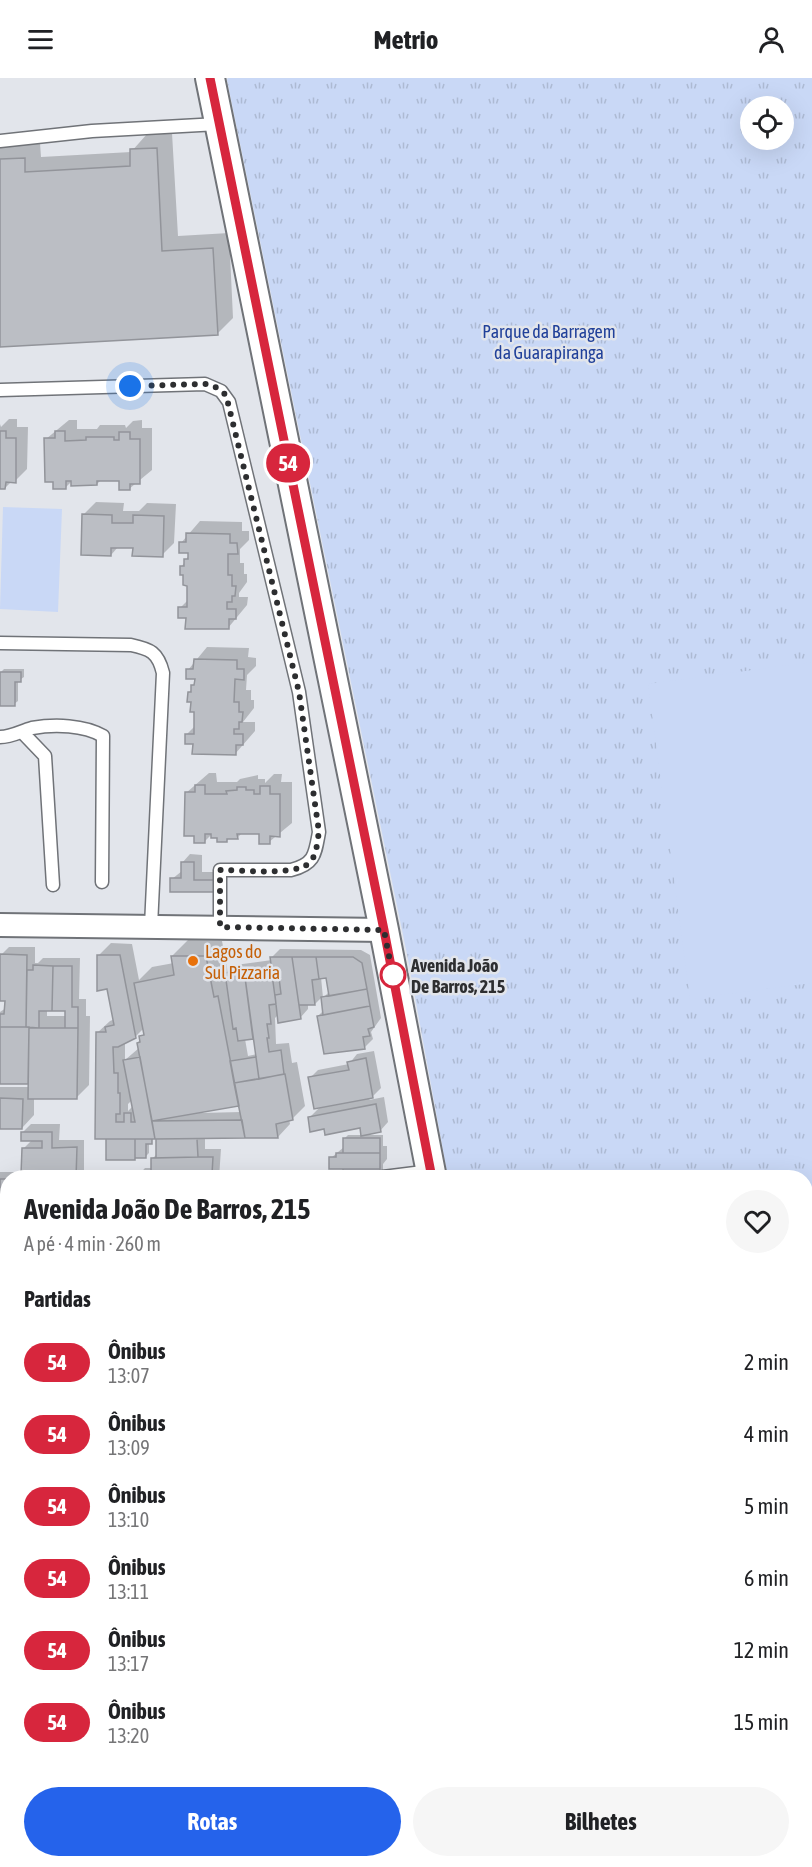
<!DOCTYPE html>
<html lang="pt">
<head>
<meta charset="utf-8">
<style>
	body { margin:0; font-family:"Asap Condensed",sans-serif; background:#f6f6f6; color:#202124; height:100vh; display:flex; flex-direction:column; font-size:22px; white-space:nowrap }
	* { box-sizing:border-box; margin:0 }
	p { font-size:20px; color:#757577 }
	.icon { flex:none; width:33px; height:33px; fill:none; stroke:currentColor; stroke-width:2; stroke-linecap:round; stroke-linejoin:round }
	.map { position:relative; flex:1; overflow:hidden }
	.details { position:absolute; left:0px; top:1092px; width:813px; height:698px; display:flex; flex-direction:column; background:#fff; border-radius:24px 24px 0 0; box-shadow:0 6px 24px #0002 }
	.details>* { flex:none }
	.badge { padding:0 12px; border-radius:20px; font-size:21px; line-height:39px }
	.fabs { position:absolute; left:740px; top:18px; display:grid; gap:12px }
	.fabs a { display:grid; place-items:center; width:54px; height:54px; border-radius:50%; background:#fff; box-shadow:0 6px 24px #0002; font-size:30px }
	.you { position:absolute; width:30px; height:30px; margin:-15px; border:4px solid #fff; border-radius:50%; background:#1a73e8; box-shadow:0 0 0 9px #1a73e833 }
	.map>.badge { position:absolute; translate:-50% -50%; box-shadow:0 0 0 3px #fff }
	h2 { padding:0 24px; font-size:22px; line-height:54px }
	.round { display:grid; place-items:center; flex:none; width:63px; height:63px; border-radius:32px; background:#f6f6f6 }
	.overview { display:flex; align-items:center; justify-content:space-between; height:102px; padding:0 24px }
	h1 { font-size:28px; font-weight:700; line-height:45px }
	.action { display:flex; gap:12px; margin-top:auto; padding:12px 24px }
	.action a { flex:1; height:69px; border-radius:36px; background:#2563eb; color:#fff; font-size:24px; font-weight:700; line-height:69px; text-align:center }
	.action a+a { background:#f6f6f6; color:#202124 }
	ul { padding:0; list-style:none }
	li { display:flex; align-items:center; gap:18px; height:72px; padding:0 24px }
	li div { flex:1 }
	li b { display:block; font-size:22px }
	li em { font-style:normal }
	li .badge { min-width:66px; font-weight:700; text-align:center }
	header { display:flex; justify-content:space-between; align-items:center; height:78px; padding:0 24px; background:#fff; font-size:27px; font-weight:700 }
	.map>svg:first-child { display:block }
	.grass { fill:url(#grass-tufts); fill-rule:evenodd }
	.pitch { fill:#c9d8f6 }
	.shadow { fill:#0003; fill-rule:evenodd }
	.building { fill:#bbbec4; stroke:#92949a; stroke-width:1.5 }
	.lines { fill:none; stroke-linecap:round; stroke-linejoin:round }
	.service-casing { stroke:#707378; stroke-width:15 }
	.minor-casing { stroke:#707378; stroke-width:26 }
	.tertiary-casing { stroke:#707378; stroke-width:32 }
	.service { stroke:#fff; stroke-width:12 }
	.minor { stroke:#fff; stroke-width:22 }
	.tertiary { stroke:#fff; stroke-width:28 }
	.line-casing { stroke:#fff; stroke-width:14 }
	.line { stroke:#d7263d; stroke-width:9 }
	.walk { stroke:#2d2e30; stroke-width:6; stroke-dasharray:0 10.8 }
	.food-dot { fill:#e8710a; stroke:#e2e5eb; stroke-width:2 }
	.stop-dot { fill:#fff; stroke:#d7263d; stroke-width:3 }
	.labels { text-anchor:middle; dominant-baseline:central; stroke-width:5; stroke-linejoin:round; paint-order:stroke }
	.park-label { font-size:18px; fill:#21419a; stroke:#e2e5eb }
	.food-label { font-size:18px; fill:#c56008; stroke:#e2e5eb; text-anchor:start }
	.stop-label { font-size:18px; font-weight:bold; fill:#2d2e30; stroke:#e2e5eb; text-anchor:start }
</style>
</head>
<body>
<header><svg class="icon" aria-label="menu" viewBox="0 0 24 24"><path d="M4 6h16M4 12h16M4 18h16"/></svg>Metrio<svg class="icon" aria-label="person" viewBox="0 0 24 24"><circle cx="12" cy="8" r="4"/><path d="M4 21q1-7 8-7t8 7"/></svg></header>
<div class="map">
<svg width="812" height="1789" viewBox="0 0 812 1789">
	<defs>
		<pattern id="grass-tufts" width="24" height="20" patternUnits="userSpaceOnUse" patternTransform="scale(1.5)"><rect width="24" height="20" fill="#c9d8f6"/><path d="M3 7l-1-3M5 7V3M7 7l1-3M15 17l-1-3M17 17v-4M19 17l1-3" fill="none" stroke="#adbad3"/></pattern>
	</defs>
	<rect width="100%" height="100%" fill="#e2e5eb"/>
	<path class="grass" d="M228,0h584v1789h-12l-14,-7h20v-682l-358,-1 -40,-218 -181,-879zM750,28h33v34h-33z"/>
	<path class="pitch" d="M3,429l59,2 -4,103 -58,-3z
		M812,584v321l-122,16 -42,-315z"/>
	<path class="shadow" d="M172,55l6,103 51,-3 4,85 -16,16 -217,11v-203l2,3 38,-2 1,14 90,-5 16,-18z
		M9,341h8v8h11l-1,42 -12,12h-3l-7,7h-5v-64l1,3z
		M69,342h8v9h20l3,-4h25l1,3 7,-7 9,-1v8h10v42l-23,19 -8,-9h-20l-4,4 -25,-3 -7,7 -19,-49z
		M96,424l28,1 -1,8h16l8,-8 29,1 -2,39 -12,12 -28,-8h-16l-7,8 -28,-40z
		M200,443l42,1v9h7v9l-9,9v14h4v11h3v8l-8,11v4h9l-1,8 -19,23 -41,-12 -7,-8 9,-9v-15l-7,-18 7,-11v-4l-8,-8z
		M207,569l42,1 -1,9 8,1v8l-9,9 -1,15h5v10h3v8l-11,14h12v9l-20,23 -40,-12 -8,-8 8,-8 1,-16 -7,-17 7,-11 1,-4 -9,-8z
		M0,587v8l4,-4h20v8l-6,4v20l-4,3 -14,-13z
		M209,695h7l1,9h20l3,-3 18,-4v4h7v4l9,-9h8l-1,8h11v41l-23,19 -8,-9h-19l-5,5 -7,-1 -3,3 -14,-7 -9,9 -18,-49z
		M190,776l12,1v17h23l1,11 -54,-4 10,-8v-8z
		M188,862l34,1 6,31 7,-7 37,-5v-3l8,-8 81,1 9,5 11,63 -10,14 2,7 -8,8 -47,-31 6,-6 -1,-14 -8,8h-7v5l-8,9 -21,-4 -4,4 1,26 13,-1 3,20 5,-1 8,44 -13,13h-3l1,5 -12,13h-73v12h16l-2,29h-83l9,-10h8l-1,-9 5,-5 1,-18 -9,6v11l-3,3 -38,3 -11,-126 13,-12 5,-2 -7,-31 -10,-32 13,-13 21,1 7,36 13,-13 22,-4 -2,-7zM327,898l3,15 -7,7 -2,-21zM144,950l1,4 -7,11 1,5 -14,12v-18l10,-5zM255,960l2,16 -9,2 -3,-17zM133,1021l1,6 -6,6v-7zM240,1025l1,9 -41,1v-2z
		M9,869h26v16h3l5,-5h37l-1,41h7v17h4l-1,69 -12,12h-43v18l-12,13 -22,-1v-40h29v-7l-2,3 -27,-1v-70l6,-4 -5,-53zM47,932h19v6h-19z
		M374,973l7,37 -12,12 15,-3 4,25 -8,9 -14,4h17v11h4v13l-4,5v14l-38,-8 -14,-12 13,-11v-8l4,-4h14l-1,-9 -36,2 -16,-10 12,-12 -11,-28 8,-8 31,-6 8,-10z
		M31,1046h29l-1,16h25v30l-3,3v5h-38v-5h-7v5h-28v138h-8v-144h23v-23l10,-10 -10,-7z
		M0,1241h8v104h-8z
		M0,1384h8v233h-8z"/>
	<path class="building" d="M157,70l5,103 51,-3 5,87 -218,12v-188l25,-1v14l105,-6v-17z
		M0,353h6v7h10v45l-10,-1 -1,7h-5z
		M55,353h10v10l21,-1v-3h28v3h5v-8h11v7h10v45h-10v6h-11v-9h-22v4l-26,1v-5h-5v8h-13v-7h-8l-1,-44h11z
		M82,436l30,1v8h21v-8l31,1 -1,41 -31,-1 1,-8h-22v8l-30,-1z
		M186,455l44,1v9h7l1,11h-10v21h4v11h4l-1,10h-3v6h-5v7h9v10h-7v10h-44l1,-11h-8v-11h9v-21l-4,-1v-10h-3v-9h4v-7h4v-6h-9v-11h7z
		M194,581l43,1v9h7v11l-9,-1 -1,23h5v10h4l-1,10h-3v7h-5v5h9v11h-7v10l-44,-1 1,-10h-8v-10h9v-22h-4l1,-10h-4l1,-10h3v-7h3l1,-6h-9v-10h7z
		M0,594h21v10h-6v24h-15z
		M195,707h10v9h22l-1,-3 11,-1v-3h9v3h8v4h6v-8h10v8h10v43l-10,-1v8h-11v-10h-22l1,5h-11v3h-10v-4h-6v-4h-6v9h-11v-7h-10l1,-44h10z
		M181,784h13v18h24v12h-48v-14h11z
		M0,876l27,1 -1,72h-26v-13h4l1,-13h-5z
		M97,877h23l16,83 -18,9h-5l1,26h4v20h2v21h-4v8h8v-9h7v9h4l-12,-62 17,-3 15,82h-60l1,-107h10l-1,-5 9,-2 -7,-36 -10,2z
		M171,878h35l8,41 4,-1 21,110 -87,15 -15,-78 3,-1 -1,-6 5,-1 -10,-52 40,-8z
		M270,879h22l9,62 -23,4 -3,-28 6,-1 -2,-16h-6z
		M292,879h24l3,22 -7,1 3,25h-16z
		M316,879h37l9,6 5,26 -38,7 -3,-18 -7,1z
		M33,887l20,1 -1,45h-13v17l-13,-1 1,-57h6z
		M53,888h19v41h6v21h-13v-17h-13z
		M271,889l5,37 -7,1 2,19h-4l2,14h-2l2,14 12,-2 3,24 -25,5 -15,-109z
		M244,892l9,69 -15,2 -2,-13 -3,1 -8,-56z
		M367,911l3,17 -47,9 -2,-18z
		M370,928l4,21 -6,2 2,7 -7,1 2,12 -41,5 -7,-38z
		M0,949h29l-1,57h-28z
		M29,950h49l-1,71h-49z
		M256,979l3,22 -25,4 -4,-22z
		M366,980l7,40 -59,11 -6,-32 41,-7 -2,-8z
		M285,996l8,46 -17,4 2,14h-33l-11,-55z
		M0,1020l23,1 -1,30h-22z
		M376,1026l5,28 -20,4 -1,-8 -35,7 -1,-6 -14,3 -2,-15z
		M242,1042l3,18 -90,1 -3,-18z
		M21,1054h31v16l25,-1 -1,31h-35v-4h-20l1,-26h20v-7h-21z
		M343,1060h37v15h-37z
		M106,1061h29v21h-29z
		M135,1061h17v5h-6v14h-11z
		M156,1061h41l1,18 -42,1z
		M336,1075h44v16h-51v-12h7z
		M198,1079h15l-1,17 -61,2v-18z
		M343,1091h37v9h-37z
		M212,1096v4h-61v-2z
		M0,1101h8v39h-8z
		M0,1140h8v55h-8z
		M0,1195h8v45h-8z
		M0,1257h8v54h-8z
		M0,1324h8v23h-8z
		M0,1396h8v34h-8z
		M0,1436h8v183h-8z"/>
	<g class="lines">
		<defs>
			<path id="service" d="M0,63l92,-10 126,-7
				M0,312l205,-6 16,7 8,11 70,290 20,140c-4,22 -4,32 -28,38h-71v57
				M0,565l131,2c19,4 27,7 32,28l-12,253
				M22,654l23,24 8,129
				M0,659c12,0 21,-6 32,-9 23,-4 52,-3 71,8l-1,146
				M383,1099l48,-6
				M0,1735h8
				M51,1782v7"/>
			<path id="minor" d="M0,847l384,5"/>
			<path id="tertiary" d="M210,0l174,852 48,248
				M0,1652h8"/>
		</defs>
		<use href="#service" class="service-casing"/>
		<use href="#minor" class="minor-casing"/>
		<use href="#tertiary" class="tertiary-casing"/>
		<use href="#service" class="service"/>
		<use href="#minor" class="minor"/>
		<use href="#tertiary" class="tertiary"/>
	</g>
	<g class="lines">
		<defs>
			<path id="line" d="M210,0l174,852 48,248"/>
		</defs>
		<use href="#line" class="line-casing"/>
		<use href="#line" class="line"/>
		<path class="walk" d="M130,308l75,-2 9,2 12,9 73,297 20,140c-2,10 -2,24 -10,31 -13,13 -70,7 -89,7v57l164,3 9,47v-2"/>
	</g>
	<circle class="food-dot" cx="193" cy="883" r="6"/>
	<circle class="stop-dot" cx="393" cy="897" r="12"/>
	<g class="labels">
		<g class="park-label">
			<text x="549" y="253">Parque da Barragem<tspan x="549" dy="21">da Guarapiranga</tspan></text>
		</g>
		<g class="food-label">
			<text x="205" y="873">Lagos do<tspan x="205" dy="21">Sul Pizzaria</tspan></text>
		</g>
		<g class="stop-label">
			<text x="411" y="887">Avenida João<tspan x="411" dy="21">De Barros, 215</tspan></text>
		</g>
	</g>
</svg>
<div class="fabs">
<a><svg class="icon" aria-label="locate" viewBox="0 0 24 24"><circle cx="12" cy="12" r="6"/><path d="M12 2v4M12 18v4M2 12h4M18 12h4"/></svg></a>
</div>
<div class="you" style="left:130px;top:308px"></div>
<b class="badge" style="left:288px;top:385px;background:#d7263d;color:#fff">54</b>
<section class="details">
<div class="overview"><div><h1>Avenida João De Barros, 215</h1><p>A pé · 4 min · 260 m</p></div><a class="round"><svg class="icon" aria-label="heart" viewBox="0 0 24 24"><path d="M12 20l-8-8c-3-5 5-10 8-4 3-6 11-1 8 4z"/></svg></a></div>
<h2>Partidas</h2>
<ul>
<li><span class="badge" style="background:#d7263d;color:#fff">54</span><div><b>Ônibus</b><p>13:07</p></div><em>2 min</em></li>
<li><span class="badge" style="background:#d7263d;color:#fff">54</span><div><b>Ônibus</b><p>13:09</p></div><em>4 min</em></li>
<li><span class="badge" style="background:#d7263d;color:#fff">54</span><div><b>Ônibus</b><p>13:10</p></div><em>5 min</em></li>
<li><span class="badge" style="background:#d7263d;color:#fff">54</span><div><b>Ônibus</b><p>13:11</p></div><em>6 min</em></li>
<li><span class="badge" style="background:#d7263d;color:#fff">54</span><div><b>Ônibus</b><p>13:17</p></div><em>12 min</em></li>
<li><span class="badge" style="background:#d7263d;color:#fff">54</span><div><b>Ônibus</b><p>13:20</p></div><em>15 min</em></li>
</ul>
<div class="action"><a>Rotas</a><a>Bilhetes</a></div>
</section>
</div>
</body>
</html>
